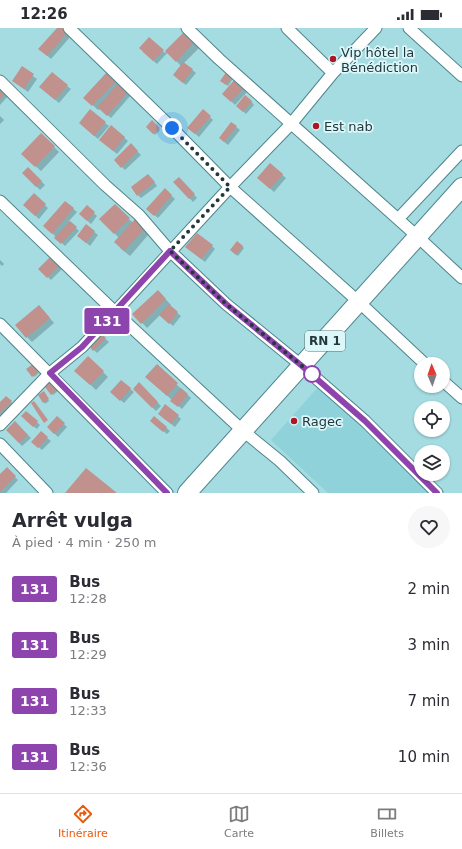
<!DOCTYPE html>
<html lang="fr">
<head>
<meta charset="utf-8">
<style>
	body { margin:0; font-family:"DejaVu Sans",sans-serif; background:#f7f7f7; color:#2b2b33; height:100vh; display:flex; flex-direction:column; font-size:15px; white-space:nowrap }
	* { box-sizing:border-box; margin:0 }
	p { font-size:13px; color:#7c7c81 }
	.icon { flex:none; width:22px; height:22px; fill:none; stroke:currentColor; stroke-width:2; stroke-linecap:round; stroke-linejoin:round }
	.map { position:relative; height:465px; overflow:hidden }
	.sheet { display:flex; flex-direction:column; background:#fff; flex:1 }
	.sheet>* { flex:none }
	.badge { padding:0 8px; border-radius:3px; font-size:14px; line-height:26px }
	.needle { width:26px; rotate:358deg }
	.buttons { position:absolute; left:414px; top:329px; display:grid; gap:8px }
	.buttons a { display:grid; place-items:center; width:36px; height:36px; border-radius:50%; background:#fff; box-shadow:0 1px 3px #0004; font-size:20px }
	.you { position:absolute; width:20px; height:20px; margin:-10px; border:3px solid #fff; border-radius:50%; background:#1a73e8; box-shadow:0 0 0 6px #1a73e833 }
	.map>.badge { position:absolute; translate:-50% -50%; box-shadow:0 0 0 2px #fff }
	.round { display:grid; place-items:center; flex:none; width:42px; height:42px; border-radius:21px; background:#f7f7f7 }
	.headline { display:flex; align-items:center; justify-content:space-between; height:68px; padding:0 12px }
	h1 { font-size:19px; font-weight:700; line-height:30px }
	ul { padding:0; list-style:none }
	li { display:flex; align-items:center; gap:12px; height:56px; padding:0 12px }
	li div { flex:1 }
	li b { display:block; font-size:15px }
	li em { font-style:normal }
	li .badge { min-width:44px; font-weight:700; text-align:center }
	.status { display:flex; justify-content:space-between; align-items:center; height:28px; padding:0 20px; background:#fff; direction:ltr }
	.status svg { height:11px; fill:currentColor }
	.menu { display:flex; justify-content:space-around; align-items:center; height:56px; border-top:1px solid #e1e1e2; background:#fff; font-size:11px; color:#7c7c81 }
	.menu a { display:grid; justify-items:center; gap:2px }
	.menu .current { color:#ea580c }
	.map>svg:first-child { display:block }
	.built { fill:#8fd2d9 }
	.shadow { fill:#0003 }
	.building { fill:#c0918d }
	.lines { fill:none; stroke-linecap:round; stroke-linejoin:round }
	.minor-casing { stroke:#4f858a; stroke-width:13 }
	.trunk-casing { stroke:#4f858a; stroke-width:20 }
	.minor { stroke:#fff; stroke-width:11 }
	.trunk { stroke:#fff; stroke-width:18 }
	.line-casing { stroke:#fff; stroke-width:9 }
	.line { stroke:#8e44ad; stroke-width:6 }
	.walk { stroke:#22383b; stroke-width:4; stroke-dasharray:0 7.2 }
	.poi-dot { fill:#ab1724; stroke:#dcf7fa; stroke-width:1.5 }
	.stop-dot { fill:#fff; stroke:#8e44ad; stroke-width:2 }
	.labels { text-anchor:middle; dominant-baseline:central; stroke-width:3.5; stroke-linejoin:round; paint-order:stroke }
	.shield { fill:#dcf7fa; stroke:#5a7174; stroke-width:1 }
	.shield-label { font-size:12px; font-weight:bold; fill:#22383b }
	.poi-label { font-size:13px; fill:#22383b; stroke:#dcf7fa; text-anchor:start }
</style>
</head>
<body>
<div class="status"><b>12:26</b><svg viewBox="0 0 49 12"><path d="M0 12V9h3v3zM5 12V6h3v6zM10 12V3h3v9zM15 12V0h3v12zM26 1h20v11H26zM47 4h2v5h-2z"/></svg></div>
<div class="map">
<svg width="462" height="465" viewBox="0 0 462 465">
	<rect width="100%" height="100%" fill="#a4dce2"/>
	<path class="built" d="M319,358l114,107h-105l-57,-53z"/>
	<path class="shadow" d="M58,0h4l9,8 -20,23 -8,-7z
		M186,3l15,15 -17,17 12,10 -10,12 -9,-7 4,-12 -13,-14 -11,12 -14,-12 6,-14 16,15z
		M22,40l15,11 -9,13 -15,-11z
		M227,44l7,5 -6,9 -5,-4z
		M108,45l23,22 -20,23 -11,-9 -2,1 -13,-12z
		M235,53l12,11 -12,13 -8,-8z
		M67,58l4,3 -12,14 -15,-13z
		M0,60l8,8 -8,9z
		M251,73l3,4 -8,9 -5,-5z
		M0,88l4,4 -4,4z
		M210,89l3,3 -14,17 -7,-6z
		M152,94l8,8 -5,5 -8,-8z
		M105,95l4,3 -11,13 -15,-13z
		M231,95l9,7 -12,15 -5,-4z
		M112,99l16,14 -11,13 -13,-11z
		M41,106l18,18 -18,19 -19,-17z
		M131,117l10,10 -16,15 -10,-10z
		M270,136l16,14 -12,14 -12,-11z
		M28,140l17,17 -5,5 -17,-17z
		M179,150l18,20 -4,4 -18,-20z
		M152,151l5,7 -16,12 -3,-3z
		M165,162l10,9 -17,19 -7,-6z
		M34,167l14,13 -9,11 -15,-14z
		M65,174l12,10 -8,9 10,10 -14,15 -17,-17z
		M115,177l18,18 2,-3 14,14 -19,22 -10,-8 -1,-10 -18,-19z
		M87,179l10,9 -6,8 -11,-10z
		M86,197l12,10 -8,11 -8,-7z
		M212,218l3,3 -10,13 -15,-12z
		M242,218l2,2 -6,8 -6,-5z
		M51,230l11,11 -11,11 -11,-11z
		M0,232l4,4 -2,2 -2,-2z
		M158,263l13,14 -2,1 12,10 -8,10 -13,-11 -13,13 -13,-14z
		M44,283l10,12 -22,19 -5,-5z
		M101,307l8,7 -12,11 -7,-7z
		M32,338l7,7 -5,4 -6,-8z
		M157,338l34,32 -9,11 -30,-27z
		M103,344l5,5 -12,13 -15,-14z
		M121,353l13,11 -10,11 -9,-8z
		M51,355l7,8 -5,4 -7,-8z
		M139,356l22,22 -5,5 -22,-22z
		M45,366l4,7 -4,3 -1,-2z
		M6,369l8,8 -14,14v-16z
		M178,388l3,3 -6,8 -13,-10z
		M57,389l10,10 -9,10 -10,-10z
		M154,389l16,14 -3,3 -13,-10z
		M25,392l12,2 3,3 -3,4z
		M15,395l16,15 -9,8 -15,-16z
		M47,410l4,3 -9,9 -6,-5z
		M7,441l11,11 -12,13h-6v-17z"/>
	<path class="building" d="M57,0h6l5,4 -21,24 -9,-7z
		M186,2l10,10 -20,22 -11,-11z
		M149,9l15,13 -11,11 -14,-13z
		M183,34l10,7 -10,14 -10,-8z
		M22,38l12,8 -10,15 -12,-8z
		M227,43l6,4 -7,10 -6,-4z
		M52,44l16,13 -13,15 -16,-13z
		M107,44l10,8 -25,26 -9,-8z
		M235,51l9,9 -13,14 -9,-8z
		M119,55l10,8 -22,25 -10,-9z
		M0,59l6,6 -6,6z
		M245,67l7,6 -9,11 -7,-6z
		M90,81l16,13 -12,14 -15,-13z
		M203,81l8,7 -16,18 -8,-6z
		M152,92l8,8 -7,6 -7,-7z
		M231,94l6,4 -13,16 -5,-4z
		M111,97l14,12 -12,14 -14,-11z
		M41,105l14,13 -20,21 -14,-13z
		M131,115l7,8 -17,17 -7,-8z
		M270,135l13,11 -13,15 -13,-11z
		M28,139l14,14 -6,6 -14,-14z
		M148,146l7,8 -18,14 -6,-9z
		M179,149l16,17 -6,5 -16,-17z
		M165,160l7,7 -18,21 -8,-7z
		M34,165l12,11 -11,12 -12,-11z
		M65,173l9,7 -22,26 -9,-8z
		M115,176l15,14 -16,16 -15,-15z
		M87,177l8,7 -8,9 -8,-7z
		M135,191l10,9 -21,23 -10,-9z
		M70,193l7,6 -16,17 -7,-6z
		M86,196l9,7 -9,12 -9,-7z
		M197,205l16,12 -12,14 -16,-12z
		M237,213l6,5 -7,9 -6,-5z
		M51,228l9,9 -13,13 -9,-9z
		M158,262l8,9 -25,25 -9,-10z
		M169,276l9,8 -9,12 -10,-9z
		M39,277l11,13 -24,20 -11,-13z
		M101,305l5,5 -13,13 -4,-5z
		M88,328l16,15 -14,14 -16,-14z
		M33,336l5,8 -6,5 -6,-8z
		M157,336l21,19 -11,13 -22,-19z
		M121,352l10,8 -11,13 -10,-9z
		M51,353l7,8 -7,6 -6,-8z
		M139,354l19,20 -6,6 -19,-19z
		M181,360l7,6 -10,13 -8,-6z
		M44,363l5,8 -6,4 -5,-8z
		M6,368l6,5 -12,12v-11z
		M34,373l14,19 -4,3 -13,-20z
		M165,376l14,11 -8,9 -13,-10z
		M26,383l12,10 -5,6 -12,-11z
		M57,388l8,7 -11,11 -7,-7z
		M154,388l13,11 -4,5 -13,-11z
		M15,393l13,14 -9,8 -13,-13z
		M41,403l7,6 -10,11 -7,-6z
		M7,439l9,9 -16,16v-18z
		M86,440l31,25h-52z"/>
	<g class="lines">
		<defs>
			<path id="minor" d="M69,0l103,100 58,59 130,116 65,61
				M187,0l32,31 199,178 44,41
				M287,0l46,45
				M409,0l53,48
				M0,53l105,104 34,30 31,36 56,53 76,62 63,55 72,72
				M0,173l115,111 127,118 38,31 33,32
				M398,191l64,-68
				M0,296l167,169
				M443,353l19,17
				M0,397l50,-52 32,-26 33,-35 115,-125 61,-63 42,-51 43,-45
				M0,416l47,49"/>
			<path id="trunk" d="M187,465l275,-306"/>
		</defs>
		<use href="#minor" class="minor-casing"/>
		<use href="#trunk" class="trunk-casing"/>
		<use href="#minor" class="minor"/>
		<use href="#trunk" class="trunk"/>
	</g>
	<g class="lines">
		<defs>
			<path id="line" d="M167,465l-117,-120 32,-26 88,-96 56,53 76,62 63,55 72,72"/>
		</defs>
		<use href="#line" class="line-casing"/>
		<use href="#line" class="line"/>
		<path class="walk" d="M172,100l58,59 -60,64 56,53 86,70"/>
	</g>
	<g class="poi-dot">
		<circle cx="333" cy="31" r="4"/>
		<circle cx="316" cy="98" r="4"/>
		<circle cx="294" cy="393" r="4"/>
	</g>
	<circle class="stop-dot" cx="312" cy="346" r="8"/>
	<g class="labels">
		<rect class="shield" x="305" y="303" width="40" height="20" rx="3"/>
		<g class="shield-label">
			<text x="325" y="313">RN 1</text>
		</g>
		<g class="poi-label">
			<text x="341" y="24">Vip hôtel la<tspan x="341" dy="15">Bénédiction</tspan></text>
			<text x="324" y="98">Est nab</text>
			<text x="302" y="393">Ragec</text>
		</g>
	</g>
</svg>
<div class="buttons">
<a><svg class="needle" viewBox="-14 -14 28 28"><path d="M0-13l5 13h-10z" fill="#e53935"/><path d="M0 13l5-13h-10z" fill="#7c7c81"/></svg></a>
<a><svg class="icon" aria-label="locate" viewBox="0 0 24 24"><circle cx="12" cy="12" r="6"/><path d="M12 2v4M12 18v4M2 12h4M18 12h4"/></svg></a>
<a><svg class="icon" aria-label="layers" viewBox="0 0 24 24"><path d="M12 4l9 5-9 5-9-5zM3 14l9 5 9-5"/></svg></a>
</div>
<div class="you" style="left:172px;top:100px"></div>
<b class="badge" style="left:107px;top:293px;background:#8e44ad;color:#fff">131</b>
</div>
<section class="sheet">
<div class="headline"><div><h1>Arrêt vulga</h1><p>À pied · 4 min · 250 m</p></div><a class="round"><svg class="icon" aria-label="heart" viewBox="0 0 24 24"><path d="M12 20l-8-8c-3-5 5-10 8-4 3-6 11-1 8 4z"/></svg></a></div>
<ul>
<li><span class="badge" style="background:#8e44ad;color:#fff">131</span><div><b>Bus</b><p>12:28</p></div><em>2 min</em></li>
<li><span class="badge" style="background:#8e44ad;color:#fff">131</span><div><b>Bus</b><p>12:29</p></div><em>3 min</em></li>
<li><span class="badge" style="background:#8e44ad;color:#fff">131</span><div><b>Bus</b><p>12:33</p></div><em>7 min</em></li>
<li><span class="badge" style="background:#8e44ad;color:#fff">131</span><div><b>Bus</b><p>12:36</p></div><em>10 min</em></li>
</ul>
</section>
<nav class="menu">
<a class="current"><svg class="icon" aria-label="directions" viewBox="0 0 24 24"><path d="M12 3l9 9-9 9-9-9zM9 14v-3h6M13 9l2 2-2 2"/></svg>Itinéraire</a>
<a><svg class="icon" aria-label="map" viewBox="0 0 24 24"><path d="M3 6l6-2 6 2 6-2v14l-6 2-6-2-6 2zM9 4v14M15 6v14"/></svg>Carte</a>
<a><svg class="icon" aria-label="tickets" viewBox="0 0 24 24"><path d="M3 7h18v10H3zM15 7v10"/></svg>Billets</a>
</nav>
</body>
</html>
